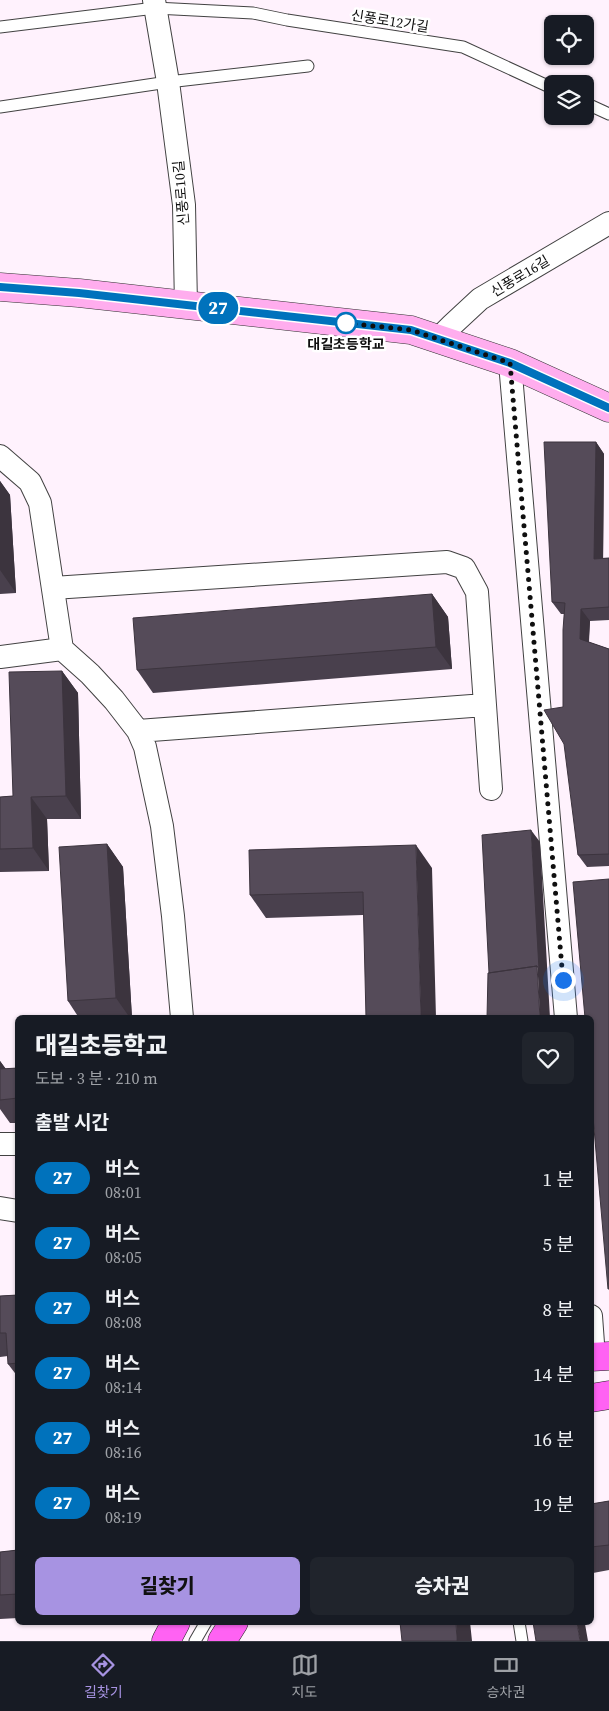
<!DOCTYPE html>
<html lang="ko">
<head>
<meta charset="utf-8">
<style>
	body { margin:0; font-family:"Source Serif 4","Noto Sans KR",serif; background:#20242c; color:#f1f3f6; height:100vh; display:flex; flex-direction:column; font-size:19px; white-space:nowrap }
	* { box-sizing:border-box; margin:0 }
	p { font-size:16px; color:#9ea1a6 }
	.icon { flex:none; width:28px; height:28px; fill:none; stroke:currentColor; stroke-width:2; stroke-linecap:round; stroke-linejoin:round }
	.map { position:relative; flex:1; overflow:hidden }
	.panel { position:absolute; left:15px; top:1015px; width:579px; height:610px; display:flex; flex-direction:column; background:#171b24; border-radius:8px; box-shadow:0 1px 4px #0004 }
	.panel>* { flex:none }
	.badge { padding:0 10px; border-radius:16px; font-size:18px; line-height:32px }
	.tools { position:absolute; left:544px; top:15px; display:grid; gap:10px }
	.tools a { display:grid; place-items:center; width:50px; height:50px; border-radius:8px; background:#171b24; box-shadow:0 1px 4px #0004; font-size:25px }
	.you { position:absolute; width:25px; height:25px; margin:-12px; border:4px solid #fff; border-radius:50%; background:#1a73e8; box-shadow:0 0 0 8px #1a73e833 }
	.map>.badge { position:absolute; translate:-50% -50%; box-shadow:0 0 0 2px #fff }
	h2 { padding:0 20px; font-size:19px; line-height:45px }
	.round { display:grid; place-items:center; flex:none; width:52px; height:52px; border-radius:8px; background:#20242c }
	.headline { display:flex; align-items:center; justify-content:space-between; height:85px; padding:0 20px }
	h1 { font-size:24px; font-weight:800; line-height:38px }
	.cta { display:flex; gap:10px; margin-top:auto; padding:10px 20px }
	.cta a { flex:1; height:58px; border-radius:8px; background:#a793e2; color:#111; font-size:20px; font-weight:800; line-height:58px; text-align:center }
	.cta a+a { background:#20242c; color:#f1f3f6 }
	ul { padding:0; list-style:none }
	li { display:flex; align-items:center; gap:15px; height:65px; padding:0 20px }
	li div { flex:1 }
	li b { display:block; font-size:19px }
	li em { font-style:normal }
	li .badge { min-width:55px; font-weight:700; text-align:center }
	.tab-bar { display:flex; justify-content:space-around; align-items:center; height:70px; border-top:1px solid #363941; background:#171b24; font-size:14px; color:#9ea1a6 }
	.tab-bar a { display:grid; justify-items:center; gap:2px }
	.tab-bar .current { color:#a793e2 }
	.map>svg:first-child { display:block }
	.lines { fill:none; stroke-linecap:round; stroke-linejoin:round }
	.lane-casing { stroke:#424242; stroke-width:13 }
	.street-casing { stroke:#424242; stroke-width:24 }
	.secondary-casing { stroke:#313131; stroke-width:29 }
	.primary-casing { stroke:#202020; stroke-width:29 }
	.lane { stroke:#fff; stroke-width:11 }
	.street { stroke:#fff; stroke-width:22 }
	.secondary { stroke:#ffadee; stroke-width:28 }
	.primary { stroke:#ff62f3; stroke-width:28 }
	.wall { fill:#49404d }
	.shaded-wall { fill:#3c343e }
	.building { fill:#554b59; stroke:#3c343e }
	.line-casing { stroke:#fff; stroke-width:11 }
	.line { stroke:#0072bc; stroke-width:8 }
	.walk { stroke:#0f0f0f; stroke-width:5; stroke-dasharray:0 9 }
	.stop-dot { fill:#fff; stroke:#0072bc; stroke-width:2.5 }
	.labels { text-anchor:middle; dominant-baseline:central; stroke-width:5; stroke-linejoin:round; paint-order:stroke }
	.street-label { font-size:14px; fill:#0f0f0f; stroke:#fff }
	.stop-label { font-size:14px; font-weight:bold; fill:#0f0f0f; stroke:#fff }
</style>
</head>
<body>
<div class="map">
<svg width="609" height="1641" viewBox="0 0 609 1641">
	<rect width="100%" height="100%" fill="#fff2fd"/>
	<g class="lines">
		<defs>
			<path id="lane" d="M0,27l155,-19 98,5 34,7 176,27 89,41
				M585,103l24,11
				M0,107l168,-25 140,-16
				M519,1622l3,19
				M195,1641l11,-19"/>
			<path id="street" d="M154,0l14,82 16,123 2,100
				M438,339l14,-14 28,-26 129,-76
				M510,363l56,655
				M0,456l30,26 10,21 22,146 28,25 24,26 24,31 7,16 17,79 11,90 9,102
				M53,588l394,-26 17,6 13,24 8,113
				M0,657l62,-8
				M138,731l347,-26 6,84
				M0,1144h18
				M0,1208l18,3
				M591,1316l3,41"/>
			<path id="secondary" d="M0,287l79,6 332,37 99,33 99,45"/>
			<path id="primary" d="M591,1357l18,-1
				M591,1398l18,-3
				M166,1641l10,-19
				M222,1641l12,-19"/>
		</defs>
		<use href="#lane" class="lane-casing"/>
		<use href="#street" class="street-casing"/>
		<use href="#secondary" class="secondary-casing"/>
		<use href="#primary" class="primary-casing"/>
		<use href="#lane" class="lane"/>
		<use href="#street" class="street"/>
		<use href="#secondary" class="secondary"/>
		<use href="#primary" class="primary"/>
	</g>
	<path class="wall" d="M596,442l8,12 -1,104h6v62l-19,1 -1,21 20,7v217l-22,1 -9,-12 -15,-148 1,-93h-3l-9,-12z
		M0,481l10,14 6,98 -16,1z
		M432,594l16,23 4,52 -299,24 -16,-23z
		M62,671l16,22 3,126h-34l2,52 -49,1v-75l13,-1z
		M107,844l16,23 9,151h-53l-11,-17z
		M432,868l-69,47 -97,3 -16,-23z
		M0,1061l6,8 12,-1v55h-8l-10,-14z
		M18,1295v82l-10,-13v-8l-8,1v-61z
		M609,1501v69l-16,3 -2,-3v-66z
		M18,1550v68l-18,1v-67z"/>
	<path class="shaded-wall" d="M596,442l8,12 -1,117 -9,-12z
		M0,481l10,14 6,98 -16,-23z
		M432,594l16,23 4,52 -16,-22z
		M581,609l9,12 -2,30 -8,-12z
		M62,671l16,22 3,126 -15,-23z
		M31,797l16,22 2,52 -16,-23z
		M531,830l9,12 10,176h-10z
		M107,844l16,23 9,151h-2l-14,-20z
		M416,845l16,23 4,150h-15z
		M0,1061l12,17 -12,-4z
		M456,1622h14l2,19h-15z
		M577,1622h6l2,2 3,17h-8z"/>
	<path class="building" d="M544,442h52l-2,117 15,-1v49l-28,2 -1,30 29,10v205l-31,1 -14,-111 -20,-34 19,-3v-77l2,-27 -13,-1z
		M432,594l4,53 -299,23 -4,-52z
		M62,671l4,125 -35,1 2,51 -33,1v-52l13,-1 -4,-124z
		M531,830l8,139 -2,-3 -48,7 -7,-138z
		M107,844l9,154 -48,3 -9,-154z
		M416,845l5,173h-55l-3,-126 -113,3 -1,-45z
		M609,879v410h-1l-17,-195v-76h-6l-12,-136z
		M537,966l3,52h-53l1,-45z
		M18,1068v30l-18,2v-31z
		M18,1295v68l-10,1 -2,-31h-6v-37z
		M609,1501v44l-18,2v-43z
		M18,1550v44l-18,1v-43z
		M400,1622h56l1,19h-55z
		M533,1622h44l3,19h-44z"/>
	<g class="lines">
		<defs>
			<path id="line" d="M0,287l79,6 332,37 99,33 99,45"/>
		</defs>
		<use href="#line" class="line-casing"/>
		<use href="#line" class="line"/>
		<path class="walk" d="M346,323l65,7 99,33 53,617"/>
	</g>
	<circle class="stop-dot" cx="346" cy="323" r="10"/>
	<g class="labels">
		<g class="street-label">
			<text transform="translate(390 21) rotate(9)">신풍로12가길</text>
			<text transform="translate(181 193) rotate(-95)">신풍로10길</text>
			<text transform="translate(520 276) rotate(-31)">신풍로16길</text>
		</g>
		<g class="stop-label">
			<text x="346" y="344">대길초등학교</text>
		</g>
	</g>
</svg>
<div class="tools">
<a><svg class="icon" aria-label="locate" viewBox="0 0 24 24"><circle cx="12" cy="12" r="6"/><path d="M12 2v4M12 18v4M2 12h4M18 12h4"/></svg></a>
<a><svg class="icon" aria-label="layers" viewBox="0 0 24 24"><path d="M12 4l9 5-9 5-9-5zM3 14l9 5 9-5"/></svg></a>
</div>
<div class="you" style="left:563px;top:980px"></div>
<b class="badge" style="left:218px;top:308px;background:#0072bc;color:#fff">27</b>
<section class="panel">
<div class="headline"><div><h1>대길초등학교</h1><p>도보 · 3 분 · 210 m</p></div><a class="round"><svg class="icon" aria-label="heart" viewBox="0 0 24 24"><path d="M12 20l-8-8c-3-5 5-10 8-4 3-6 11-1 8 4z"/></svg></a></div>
<h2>출발 시간</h2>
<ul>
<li><span class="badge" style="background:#0072bc;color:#fff">27</span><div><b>버스</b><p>08:01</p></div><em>1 분</em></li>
<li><span class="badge" style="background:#0072bc;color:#fff">27</span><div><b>버스</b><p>08:05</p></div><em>5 분</em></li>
<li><span class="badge" style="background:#0072bc;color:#fff">27</span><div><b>버스</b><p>08:08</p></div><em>8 분</em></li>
<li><span class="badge" style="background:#0072bc;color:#fff">27</span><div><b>버스</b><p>08:14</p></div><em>14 분</em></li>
<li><span class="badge" style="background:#0072bc;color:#fff">27</span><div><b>버스</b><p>08:16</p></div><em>16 분</em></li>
<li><span class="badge" style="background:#0072bc;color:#fff">27</span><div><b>버스</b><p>08:19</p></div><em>19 분</em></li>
</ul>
<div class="cta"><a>길찾기</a><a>승차권</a></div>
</section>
</div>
<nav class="tab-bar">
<a class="current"><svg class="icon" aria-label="directions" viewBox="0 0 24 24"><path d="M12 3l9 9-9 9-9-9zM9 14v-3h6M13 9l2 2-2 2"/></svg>길찾기</a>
<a><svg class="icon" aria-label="map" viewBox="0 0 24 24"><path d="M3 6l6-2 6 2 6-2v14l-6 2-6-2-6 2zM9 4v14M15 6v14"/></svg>지도</a>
<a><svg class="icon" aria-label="tickets" viewBox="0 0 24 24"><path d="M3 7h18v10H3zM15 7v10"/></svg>승차권</a>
</nav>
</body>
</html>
